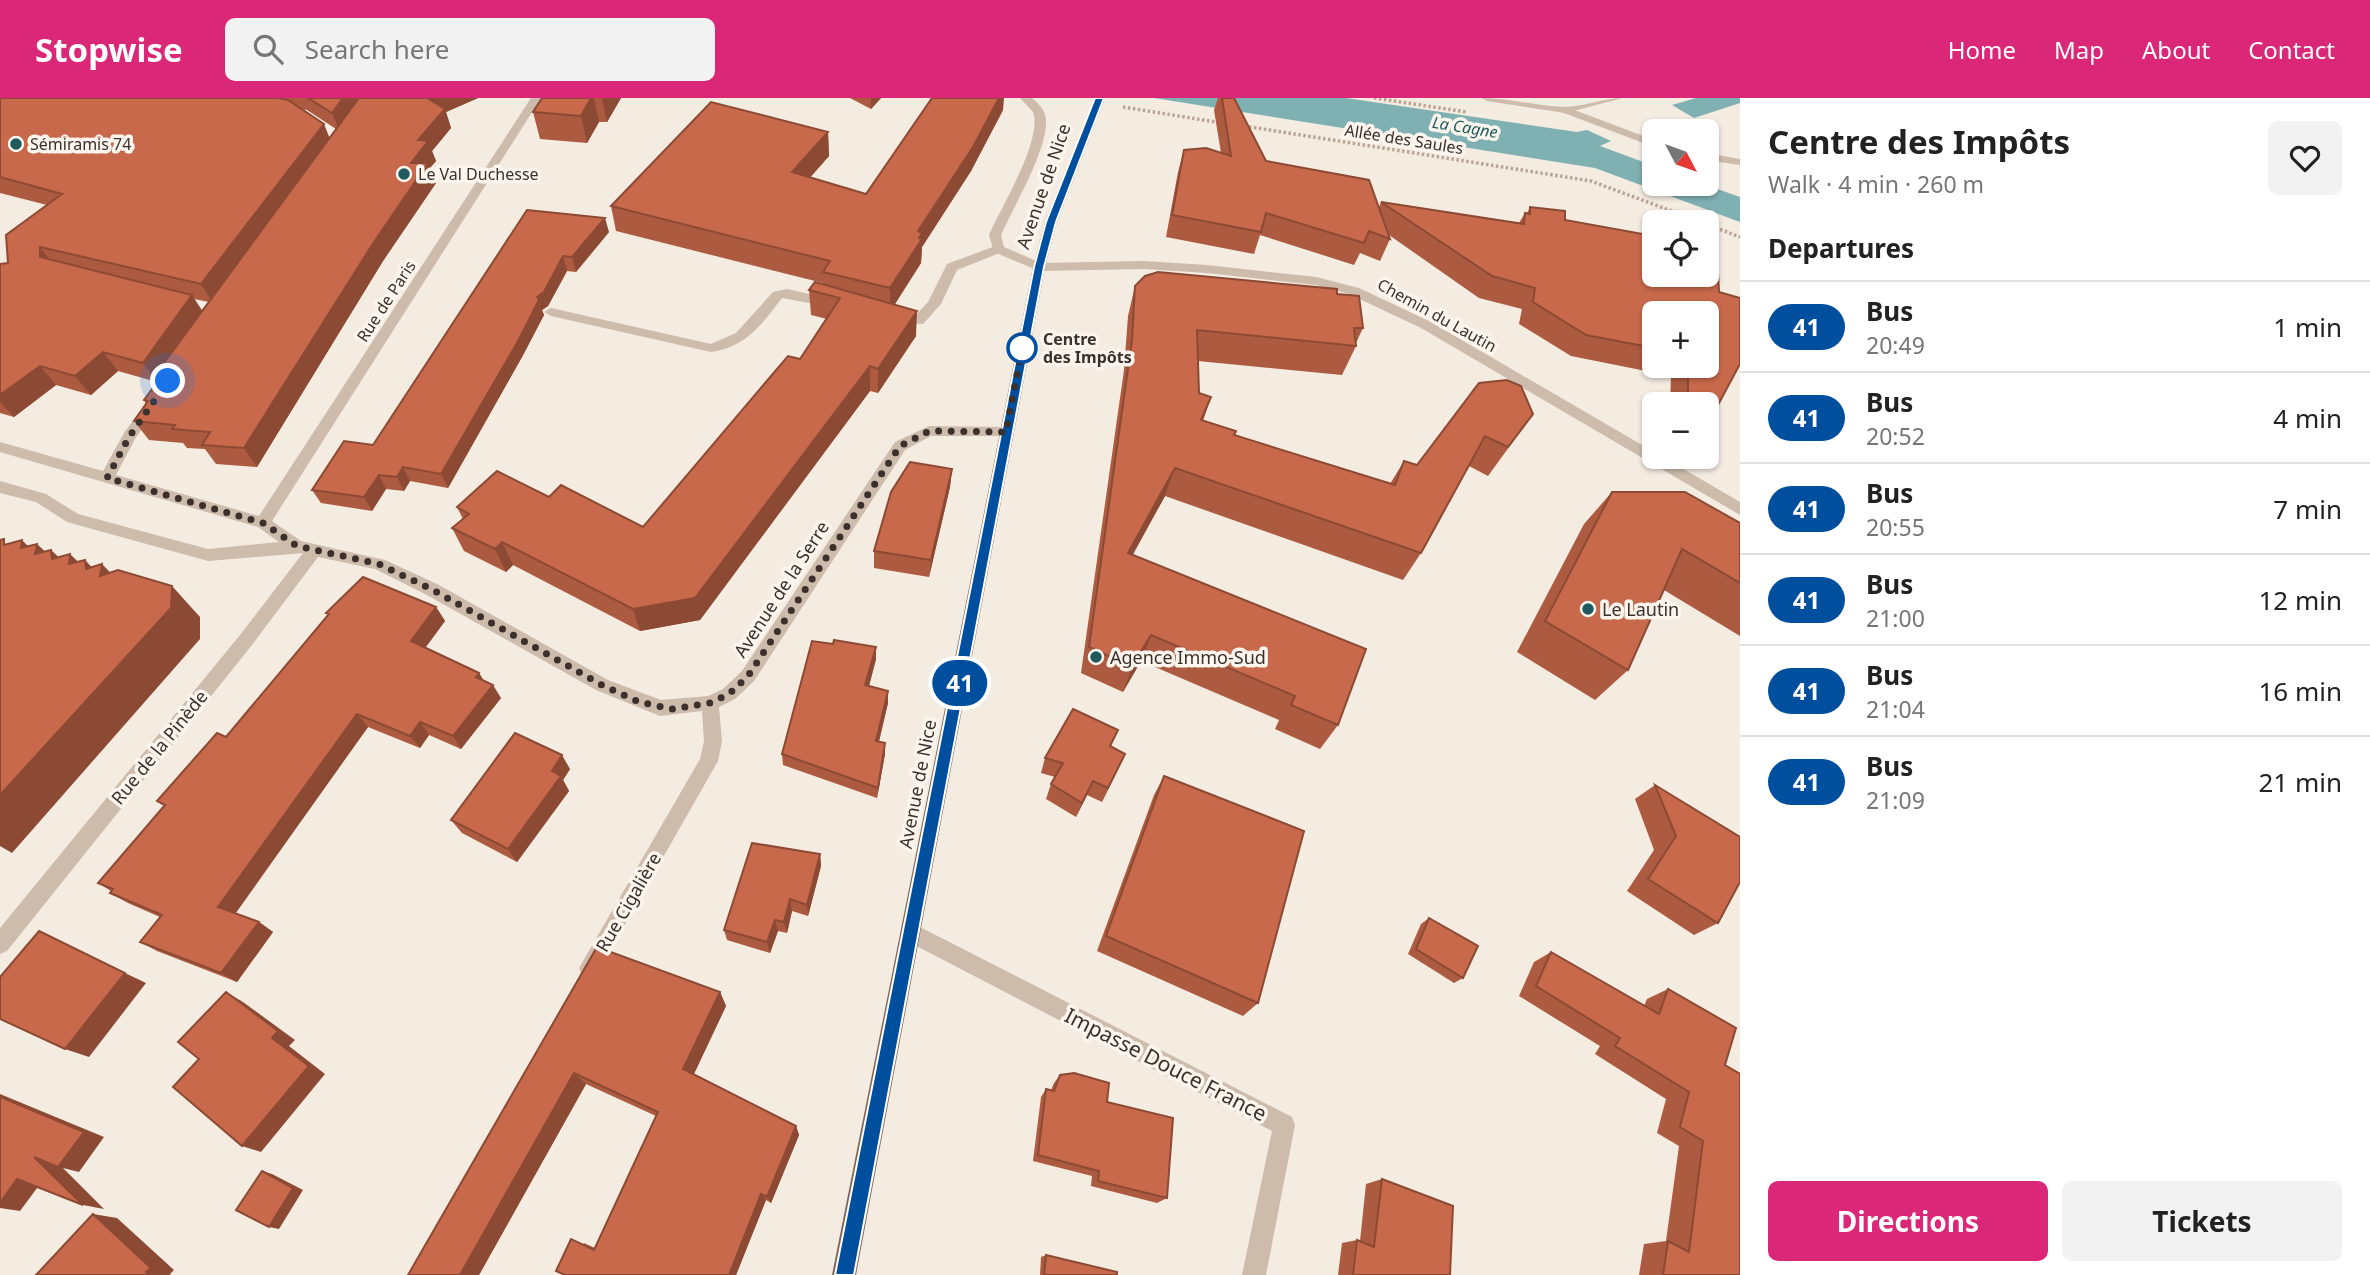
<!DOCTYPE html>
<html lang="en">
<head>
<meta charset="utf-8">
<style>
	body { margin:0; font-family:"Noto Sans",sans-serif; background:#f2f2f2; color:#222; height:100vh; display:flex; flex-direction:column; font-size:26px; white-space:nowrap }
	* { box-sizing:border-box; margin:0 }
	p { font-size:23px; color:#767676 }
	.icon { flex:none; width:38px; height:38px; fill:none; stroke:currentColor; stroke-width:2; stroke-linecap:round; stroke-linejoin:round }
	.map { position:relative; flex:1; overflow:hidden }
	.sheet { display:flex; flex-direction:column; background:#fff; width:630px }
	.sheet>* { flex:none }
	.badge { padding:0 14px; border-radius:23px; font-size:24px; line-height:46px }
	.needle { width:46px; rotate:131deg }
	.tools { position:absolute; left:1642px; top:21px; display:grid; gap:14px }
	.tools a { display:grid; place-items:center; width:77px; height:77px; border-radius:10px; background:#fff; box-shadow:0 2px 5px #0004; font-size:35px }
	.you { position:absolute; width:35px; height:35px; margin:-18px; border:5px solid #fff; border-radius:50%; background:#1a73e8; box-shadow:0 0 0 10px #1a73e833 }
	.map>.badge { position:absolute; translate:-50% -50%; box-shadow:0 0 0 4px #fff }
	h2 { padding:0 28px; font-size:26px; line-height:63px }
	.round { display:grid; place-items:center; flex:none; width:74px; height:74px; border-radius:10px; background:#f2f2f2 }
	.head { display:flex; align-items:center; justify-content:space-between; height:119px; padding:0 28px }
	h1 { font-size:33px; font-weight:700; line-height:52px }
	.cta { display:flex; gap:14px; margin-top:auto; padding:14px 28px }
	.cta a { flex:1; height:80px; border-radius:10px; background:#db2777; color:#fff; font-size:28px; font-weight:700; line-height:80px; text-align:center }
	.cta a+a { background:#f2f2f2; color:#222 }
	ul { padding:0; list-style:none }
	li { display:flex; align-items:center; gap:21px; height:91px; padding:0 28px; border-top:2px solid #e0e0e0 }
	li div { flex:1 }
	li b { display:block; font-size:26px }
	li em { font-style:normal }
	li .badge { min-width:77px; font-weight:700; text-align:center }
	header { display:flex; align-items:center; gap:42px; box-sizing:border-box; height:98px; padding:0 35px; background:#db2777; color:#fff }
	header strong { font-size:33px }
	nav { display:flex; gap:38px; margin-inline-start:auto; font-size:24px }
	.search { width:490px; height:63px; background:#f2f2f2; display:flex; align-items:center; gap:18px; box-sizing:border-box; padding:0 24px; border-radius:10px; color:#767676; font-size:26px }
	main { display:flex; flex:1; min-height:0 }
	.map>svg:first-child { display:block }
	.water { fill:#7fb0b2 }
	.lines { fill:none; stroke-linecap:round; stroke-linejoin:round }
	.path { stroke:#b9a596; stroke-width:3.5; stroke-dasharray:2.5 2.5; stroke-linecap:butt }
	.service { fill:#cdbbac; fill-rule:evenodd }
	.minor { fill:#cdbbac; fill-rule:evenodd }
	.primary { fill:#7d675c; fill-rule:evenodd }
	.wall { fill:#ac5a40; fill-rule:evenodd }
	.shaded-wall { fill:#8c4a34 }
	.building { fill:#c8694b; stroke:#8c4a34; stroke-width:2 }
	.line { fill:#004f9f; stroke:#fff; stroke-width:2 }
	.walk { stroke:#3b302b; stroke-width:7; stroke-dasharray:0 12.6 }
	.poi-dot { fill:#1f5a5e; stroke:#fbf5ee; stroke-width:2.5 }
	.stop-dot { fill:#fff; stroke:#004f9f; stroke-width:3.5 }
	.labels { text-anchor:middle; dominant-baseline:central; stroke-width:7; stroke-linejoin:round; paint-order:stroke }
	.far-water-label { font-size:16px; font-style:italic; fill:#1f5a5e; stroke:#fbf5ee }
	.far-street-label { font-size:16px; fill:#3b302b; stroke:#fbf5ee }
	.far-poi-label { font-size:16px; fill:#3b302b; stroke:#fbf5ee; text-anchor:start }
	.far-stop-label { font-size:16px; font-weight:bold; fill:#3b302b; stroke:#fbf5ee; text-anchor:start }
	.street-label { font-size:18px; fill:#3b302b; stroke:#fbf5ee }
	.poi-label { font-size:18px; fill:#3b302b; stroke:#fbf5ee; text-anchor:start }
	.near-street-label { font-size:21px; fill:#3b302b; stroke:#fbf5ee }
</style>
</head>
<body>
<header>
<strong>Stopwise</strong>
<div class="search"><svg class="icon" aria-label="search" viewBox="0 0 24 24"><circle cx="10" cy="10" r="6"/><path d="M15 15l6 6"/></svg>Search here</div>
<nav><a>Home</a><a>Map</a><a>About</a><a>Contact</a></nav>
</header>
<main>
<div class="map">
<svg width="1740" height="1177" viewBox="0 0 1740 1177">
	<rect width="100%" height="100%" fill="#f4ebe1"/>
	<path class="water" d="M1154,0h192l231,34 10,-2 24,11 -11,5 54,20v18h49l37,13v25l-145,-54z
		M1696,0h44v5l-46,15 -22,-13z"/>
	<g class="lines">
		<path class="path" d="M1374,0l93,14
			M1123,9l99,16
			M1244,28l347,55 110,41
			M1706,126l34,13"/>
		<path class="service" d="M1561,10h8l85,32v7l-93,-35z
			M1706,55l34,6v6l-34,-5z
			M998,147l4,1v6l-45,18 -16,34 -18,20 -32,-2v-6h24l13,-14 19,-38z
			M787,191l49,11 2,3 -7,4 -49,-9c-20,26 -36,49 -71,54l-160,-36 -7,-4 7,-4 160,36 25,-11 37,-41z"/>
		<path class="minor" d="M531,0h10l-269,423 29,20 84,19 54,25 169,95 53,20 47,-4 15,-7 19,-18 153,-229 34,-16 77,1 5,1v8h-80l-26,14 -151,231 -19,18 -16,8 3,34 -4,20 -122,214 -7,3 -7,-3 -3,-7 121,-209 4,-18 -2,-30 -42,5 -64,-26 -169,-95 -52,-26 -57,-12 -66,88 -245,306 -7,3v-26l240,-293 63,-82 -95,8 -141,-39 -31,-20 -36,-9v-12l46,13 32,20 130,35 71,-7 -21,-15 -258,-75v-10l103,29 21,-38 22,-30h10l2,3 -23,33 -19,36 143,41z
			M1020,0h12c7,6 14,13 14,23 1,30 -32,85 -45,114l3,12 37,16 103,-2 63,4 109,12 43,11 72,34 223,130v5h9l77,45v13l-319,-187 -72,-34 -33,-9 -109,-12 -63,-4 -105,2 -45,-19 -5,-17c12,-28 54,-95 44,-123z
			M1482,0c27,0 54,8 82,9 19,0 39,-9 59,-9l-58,15 -78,-12z
			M912,825l380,194 3,8 -29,150h-24l30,-144 -367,-191 -3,-7 3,-7z"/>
		<path class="primary" d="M1095,0h10l-48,124 -12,45 -189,1008h-24l201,-1008 12,-45z"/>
	</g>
	<path class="wall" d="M0,0h478l-32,14 5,16 -19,23 4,10 -6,7 6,15 -53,78 -126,206 -41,-3 -11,-15 -18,-1 -4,-5 -34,-3 -15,-19 12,-17 -2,-4 20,-28 -7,10 -39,-11 -27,24 -35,-10 -42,32 -14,-4v-149l8,-1 39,-58 -47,-12zM301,11l6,1 29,19 -6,9zM194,201l15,3 -7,9z
		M542,0h79l-14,24h-8l-12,21 -47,-4 -7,-27z
		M850,0h31l-10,11z
		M1218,0h16l32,63 103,19 10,27 2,-5 138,21 6,-10h2l3,-6 35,4v9l89,16v39h52v-43l10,2 3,58 21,6v66l-22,41 -12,13v-14h-36l1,-28 -100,-20 -52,-32 3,-15 -43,-11 -90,-63 1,4 -10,22 -20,-8 -6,12 -94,-30 -6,19 -88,-17 12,-65 6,-22 22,-2 15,5 -7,-43zM1654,215h52v53h-52z
		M1003,12l-32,61 -49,76 -1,16 -27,42 22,31 -38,57 -8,-2 -170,229 -60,11 -127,-66 -7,7 -42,-21 -12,-23 11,-9 -6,-12 92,-10 94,30 157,-168 27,-40 -16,-4 -2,-25 14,-5v-2l-207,-52 -5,-25 217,-74 1,24 -19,21 56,17z
		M527,112l82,22 -33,40 -9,-1 -19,35 -6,4 2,5 -22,42 -74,131 -38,-7 -6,10 -18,-2 -14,22 -51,-8 -9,-13 61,-45z
		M1135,188l202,8 26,34 -7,15v3l-14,29 -144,-14 1,32 12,4 -8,24 32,14 123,39 32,10 14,-23 13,4 116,-51 -45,62 -19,-10 -48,87 -18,27 -238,-84 -33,59 206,170 -18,24 -45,-20 4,-9 -138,-59 -18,31 -42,-19 43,-303 4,-54z
		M952,371l-2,18 -21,90 -55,-9v-17z
		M1612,394l128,31v113l-76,-46 -36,80 -33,30 -78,-48 67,-128z
		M436,509l9,14 -20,27 54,25 5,8 17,17 -40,51 -32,-14 -9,13 -52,-21 -133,186 24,9 14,10 -36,50 -80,-31 -17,-9 20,-25 -32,-14 -18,-10 1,-2 -13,-8 66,-77 -7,-5 69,-64 102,-122 -2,-2z
		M876,561l-7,27 19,17 -9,39 6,12 -8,44 -94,-33 -1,-11z
		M1111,648l14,8 -23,48 -15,-7 -11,22 -30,-18 5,-15 4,-7 -14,-4 4,-15z
		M570,671l-7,11 6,11 -52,71 -55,-29 -11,-13z
		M1164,678l94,227 -15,13 -146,-65 57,-156z
		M1655,687l63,138 -24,12 -67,-44 27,-41 -19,-51z
		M820,756l1,12 -13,50 -16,-5 -5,22 -9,-2 -8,22 -43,-13 -3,-10z
		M1429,820l34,60 -9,5 -46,-29 13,-30z
		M597,849l123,45 6,14 -32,68 102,52 3,9 -28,68 -5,-3 -30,75h-171l19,-32 11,5 61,-132 -70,-32 -107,191z
		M1551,854l93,54 3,-7 21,-10 57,76 15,210h-101l5,-31 22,-3 13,-95 -22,-13 9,-34 -71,-45 5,-8 -81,-50 15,-34z
		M1060,977l47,27 60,96 -10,5 -66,-17 1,-10 -59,-15 8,-64 5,-8 5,1 3,-7z
		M1382,1081l68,96h-112l4,-32 15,-3 3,1 6,-57z
		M1046,1157l71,20h-77l1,-18z"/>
	<path class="shaded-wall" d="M343,0h23l-26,34 -8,-19z
		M426,0h52l-32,14 5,16 -19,23 4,10 -6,7 6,15 -53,78 -126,206 -13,-19 167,-285 7,-23z
		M591,0h3l5,24 -12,21 -6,-27z
		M602,0h19l-14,24z
		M871,0h10l-10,11z
		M999,0h5l-1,12 -32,61 -49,76 -1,16 -31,49v-24l28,-57z
		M324,26l8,20 -119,159 -12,-19z
		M828,34l1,24 -35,40 -2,-24z
		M605,120l4,14 -33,40 -4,-15z
		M40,149l14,19 -14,-9z
		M563,158l4,15 -19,35 -6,4 2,5 -22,42 -74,131 -7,-14 96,-177z
		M192,197l13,20 -44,52 3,5 -7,10 -14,-19z
		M917,213l-1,25 -38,57v-24z
		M103,254l15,19 -27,24 -16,-19z
		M40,268l16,19 -42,32 -14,-15v-7z
		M870,268v25l-170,229 -60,11 -7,-22z
		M403,369l7,14 -6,10 -7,-14z
		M1175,370l-10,28 -46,84 9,-27z
		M952,371l-2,18 -21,90 2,-17z
		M379,377l7,14 -14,22 -8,-14z
		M22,442l13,13 2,-9 15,14 -1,-8 33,31 -63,-33z
		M502,444l11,23 -7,7 -11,-23z
		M70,456l33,32 -34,-22z
		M85,462l15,16 2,-12 31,32 -47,-27z
		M172,488l28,31v22l-188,214 -12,-7v-51z
		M436,509l9,14 -25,34 -9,-14z
		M1151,537l-10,26 -18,31 9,-25z
		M876,549v12l-10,38 -1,-12z
		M479,575l8,13 -11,-9z
		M493,587l8,13 -40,51 -8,-13z
		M888,593v12l-12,49v-11z
		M357,616l11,13 -135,190 -15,-10z
		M420,624l9,13 -9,13 -10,-12z
		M885,645v11l-8,44 1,-10z
		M1125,656l-7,15 -16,33 6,-14z
		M562,657l8,14 -7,11 6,11 -52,71 -9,-13 44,-78z
		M1093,683l-6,14 -11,22 6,-14z
		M820,756l1,12 -13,50 -1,-11z
		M790,801l2,12 -5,22 -3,-11z
		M775,822l3,11 -8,22 -3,-11z
		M259,824l14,10 -36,50 -16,-9z
		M125,875l21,10 -57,74 -24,-8z
		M226,894l17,10 52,38 -6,6 36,28 -64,78 -19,-6z
		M720,894l6,14 -35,74 -8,-11z
		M574,975l12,11 -107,191h-19z
		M0,996l104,43 -25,35 -16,-4 41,41 -21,-4 -49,-48 -34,-60z
		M796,1028l3,9 -28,68 -4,-6z
		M262,1073l10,3 31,16 -24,39 -10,-2z
		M17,1081l23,5 -20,27 -20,-3v-5z
		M761,1096l5,6 -30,75h-7z
		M93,1116l24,4 57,52 -4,4 1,1h-22z"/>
	<path class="building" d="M0,0h279l9,2 36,24 -123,160 -161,-37v10l152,38 -49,68 -40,-11 -28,24 -35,-10 -40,29v-131l8,-1 -2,-28 56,-41 -62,-17z
		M308,0h35l-11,15z
		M359,0h68l18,11 -27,31 10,1 -17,22h17l-54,79 -130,206 -42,-3 8,-13 -38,-3 3,-4 -41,-4 14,-20 -4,-1 23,-31 -6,-2z
		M542,0h49l-10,18 -48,-4z
		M932,0h67l-26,49 -55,84 4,2 -3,5 3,1 -32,49 -67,-16 7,-11 -219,-55 100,-104 117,30 -36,40 74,22z
		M1222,0h12l32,63 103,19 21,59 -21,-8 -5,12 -98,-30 -5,19 -89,-17 12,-65 22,-2 25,8z
		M1381,104l143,22 1,-11 5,1v-7l35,4v9l89,16v39h52v-43l10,2 3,58 21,6v66l-22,41 -30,-13v-26h18v-53h-52v35l-68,-13 -53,-33 2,-14 -43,-12z
		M527,112l78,8 -33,39 -9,-1 -19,36 -7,5 2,3 -22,43 -76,131 -38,-7 -6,10 -18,-2 -15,22 -52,-7 32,-49 29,4z
		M1158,174l179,17v5l22,2 4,32h-9l2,18 -159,-16 2,63 12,4 -10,23 35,11 -2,4 161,50 9,-24 13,4 62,-82 28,-3 14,6 12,28 -25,33 -23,-11 -64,117 -246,-85 -47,85 238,96 -28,76 -47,-20 4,-9 -144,-61 -19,32 -43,-20 43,-307 3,-54 10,-10z
		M815,184l102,29 -39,58 -8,-3 -175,232 -62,11 -131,-67 -7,7 -43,-21 17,-14 -12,-7 40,-36 52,26 12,-12 82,42 145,-171 12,3 40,-61 -31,-8z
		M910,364l42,7 -21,91 -57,-9 17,-59z
		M1612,394h73l55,31v60l-58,-34 -54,121 -83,-49z
		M4,441v6l18,-5 -1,8 16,-4 -2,10 16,-4 1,9 18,-5 -1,10 16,-4 1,9 16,-5 -2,12 18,-6 54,16 -1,22 -171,187v-255z
		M363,479l73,30 -25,34 68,32 -3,4 17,8 -40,51 -33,-14 -10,14 -53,-22 -139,193 41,15 -38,51 -81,-31 22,-27 -52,-22 3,-4 -15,-6 67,-78 -8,-4 60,-68 9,4 103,-123 -3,-1z
		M834,542l42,7 -11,38 23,6 -12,50 9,2 -7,45 -96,-34 30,-113 21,3z
		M1073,611l45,21 -8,16 15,8 -17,34 -15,-7 -11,22 -31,-19 12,-21 -18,-5z
		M515,635l47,22 -10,16 9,5 -53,73 -57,-29z
		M1164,678l140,55 -46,172 -152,-67z
		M1655,687l85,52v45l-22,41 -70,-44 28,-43z
		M752,745l68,11 -13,51 -17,-6 -6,23 -9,-2 -8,22 -43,-12z
		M1429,820l49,28 -15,32 -47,-29z
		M39,833l86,42 -60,76 -65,-30v-42z
		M597,849l123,45 -37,77 113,57 -29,71 -6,-3 -32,81h-164l-9,-4 15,-32 23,11 64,-138 -84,-39 -114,202h-52z
		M1551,854l108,62 9,-25 68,39 -11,37 15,9v201h-77l5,-34 21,11 14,-111 -23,-14 9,-35 -74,-46 5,-8 -84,-52z
		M226,894l52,39 -6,7 37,28 -67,80 -69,-59 26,-28 -21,-17z
		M1074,975l35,10 -2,19 66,16 -6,80 -69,-17 1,-10 -61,-16 8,-66 8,2 6,-16z
		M0,999l84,35 -26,35 -24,-10 49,48 -66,-26 -17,24z
		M262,1073l31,17 -24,39 -33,-17z
		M1382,1081l71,27 -3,69h-97l4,-35 17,7z
		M93,1116l58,54 -5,4 3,3h-113z
		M1046,1157l71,17v3h-73z"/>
	<path class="line" d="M1095,0h9l-48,124 -12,45 -190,1008h-19l199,-1008 12,-45z"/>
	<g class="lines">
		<path class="walk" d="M168,283l-39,56 -22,41 156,45 34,23 82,18 54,26 169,95 37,17 33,7 38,-6 19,-9 19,-18 152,-230 29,-15 77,1 16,-84"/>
	</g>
	<g class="poi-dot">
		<circle cx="16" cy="46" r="7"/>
		<circle cx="404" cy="76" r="7"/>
		<circle cx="1588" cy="511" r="7"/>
		<circle cx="1096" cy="559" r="7"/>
	</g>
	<circle class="stop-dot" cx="1022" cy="250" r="14"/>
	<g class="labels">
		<g class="far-water-label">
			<text transform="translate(1465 29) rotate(9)">La Cagne</text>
		</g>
		<g class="far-street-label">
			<text transform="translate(1404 41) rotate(9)">Allée des Saules</text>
			<text transform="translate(386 203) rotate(-57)">Rue de Paris</text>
			<text transform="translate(1437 217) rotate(29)">Chemin du Lautin</text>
		</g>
		<g class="far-poi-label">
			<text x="30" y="46">Sémiramis 74</text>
			<text x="418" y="76">Le Val Duchesse</text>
		</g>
		<g class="far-stop-label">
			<text x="1043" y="241">Centre<tspan x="1043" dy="18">des Impôts</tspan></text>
		</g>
		<g class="street-label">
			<text transform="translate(1043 88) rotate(-71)">Avenue de Nice</text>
			<text transform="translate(781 491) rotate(-57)">Avenue de la Serre</text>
			<text transform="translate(159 649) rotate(-51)">Rue de la Pinède</text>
			<text transform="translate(917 686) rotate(-79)">Avenue de Nice</text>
			<text transform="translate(628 804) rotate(-60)">Rue Cigalière</text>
		</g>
		<g class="poi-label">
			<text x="1602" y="511">Le Lautin</text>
			<text x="1110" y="559">Agence Immo-Sud</text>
		</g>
		<g class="near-street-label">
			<text transform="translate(1166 966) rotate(27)">Impasse Douce France</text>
		</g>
	</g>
</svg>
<div class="tools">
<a><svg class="needle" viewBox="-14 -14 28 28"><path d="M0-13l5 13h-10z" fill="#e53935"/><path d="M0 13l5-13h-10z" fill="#767676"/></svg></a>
<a><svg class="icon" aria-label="locate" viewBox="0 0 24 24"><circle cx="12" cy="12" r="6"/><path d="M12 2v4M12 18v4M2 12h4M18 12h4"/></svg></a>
<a>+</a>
<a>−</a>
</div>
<div class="you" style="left:168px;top:283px"></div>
<b class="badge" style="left:960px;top:585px;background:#004f9f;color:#fff">41</b>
</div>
<section class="sheet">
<div class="head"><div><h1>Centre des Impôts</h1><p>Walk · 4 min · 260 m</p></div><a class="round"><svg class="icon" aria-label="heart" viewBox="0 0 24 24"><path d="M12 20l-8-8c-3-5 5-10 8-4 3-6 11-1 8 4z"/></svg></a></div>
<h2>Departures</h2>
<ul>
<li><span class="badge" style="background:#004f9f;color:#fff">41</span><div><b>Bus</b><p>20:49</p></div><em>1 min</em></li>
<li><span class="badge" style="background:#004f9f;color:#fff">41</span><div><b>Bus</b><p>20:52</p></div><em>4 min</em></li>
<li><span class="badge" style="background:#004f9f;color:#fff">41</span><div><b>Bus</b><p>20:55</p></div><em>7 min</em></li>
<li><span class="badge" style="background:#004f9f;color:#fff">41</span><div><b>Bus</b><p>21:00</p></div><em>12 min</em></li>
<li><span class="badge" style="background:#004f9f;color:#fff">41</span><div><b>Bus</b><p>21:04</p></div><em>16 min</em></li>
<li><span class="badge" style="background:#004f9f;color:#fff">41</span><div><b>Bus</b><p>21:09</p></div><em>21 min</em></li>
</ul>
<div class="cta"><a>Directions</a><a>Tickets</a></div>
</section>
</main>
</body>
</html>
